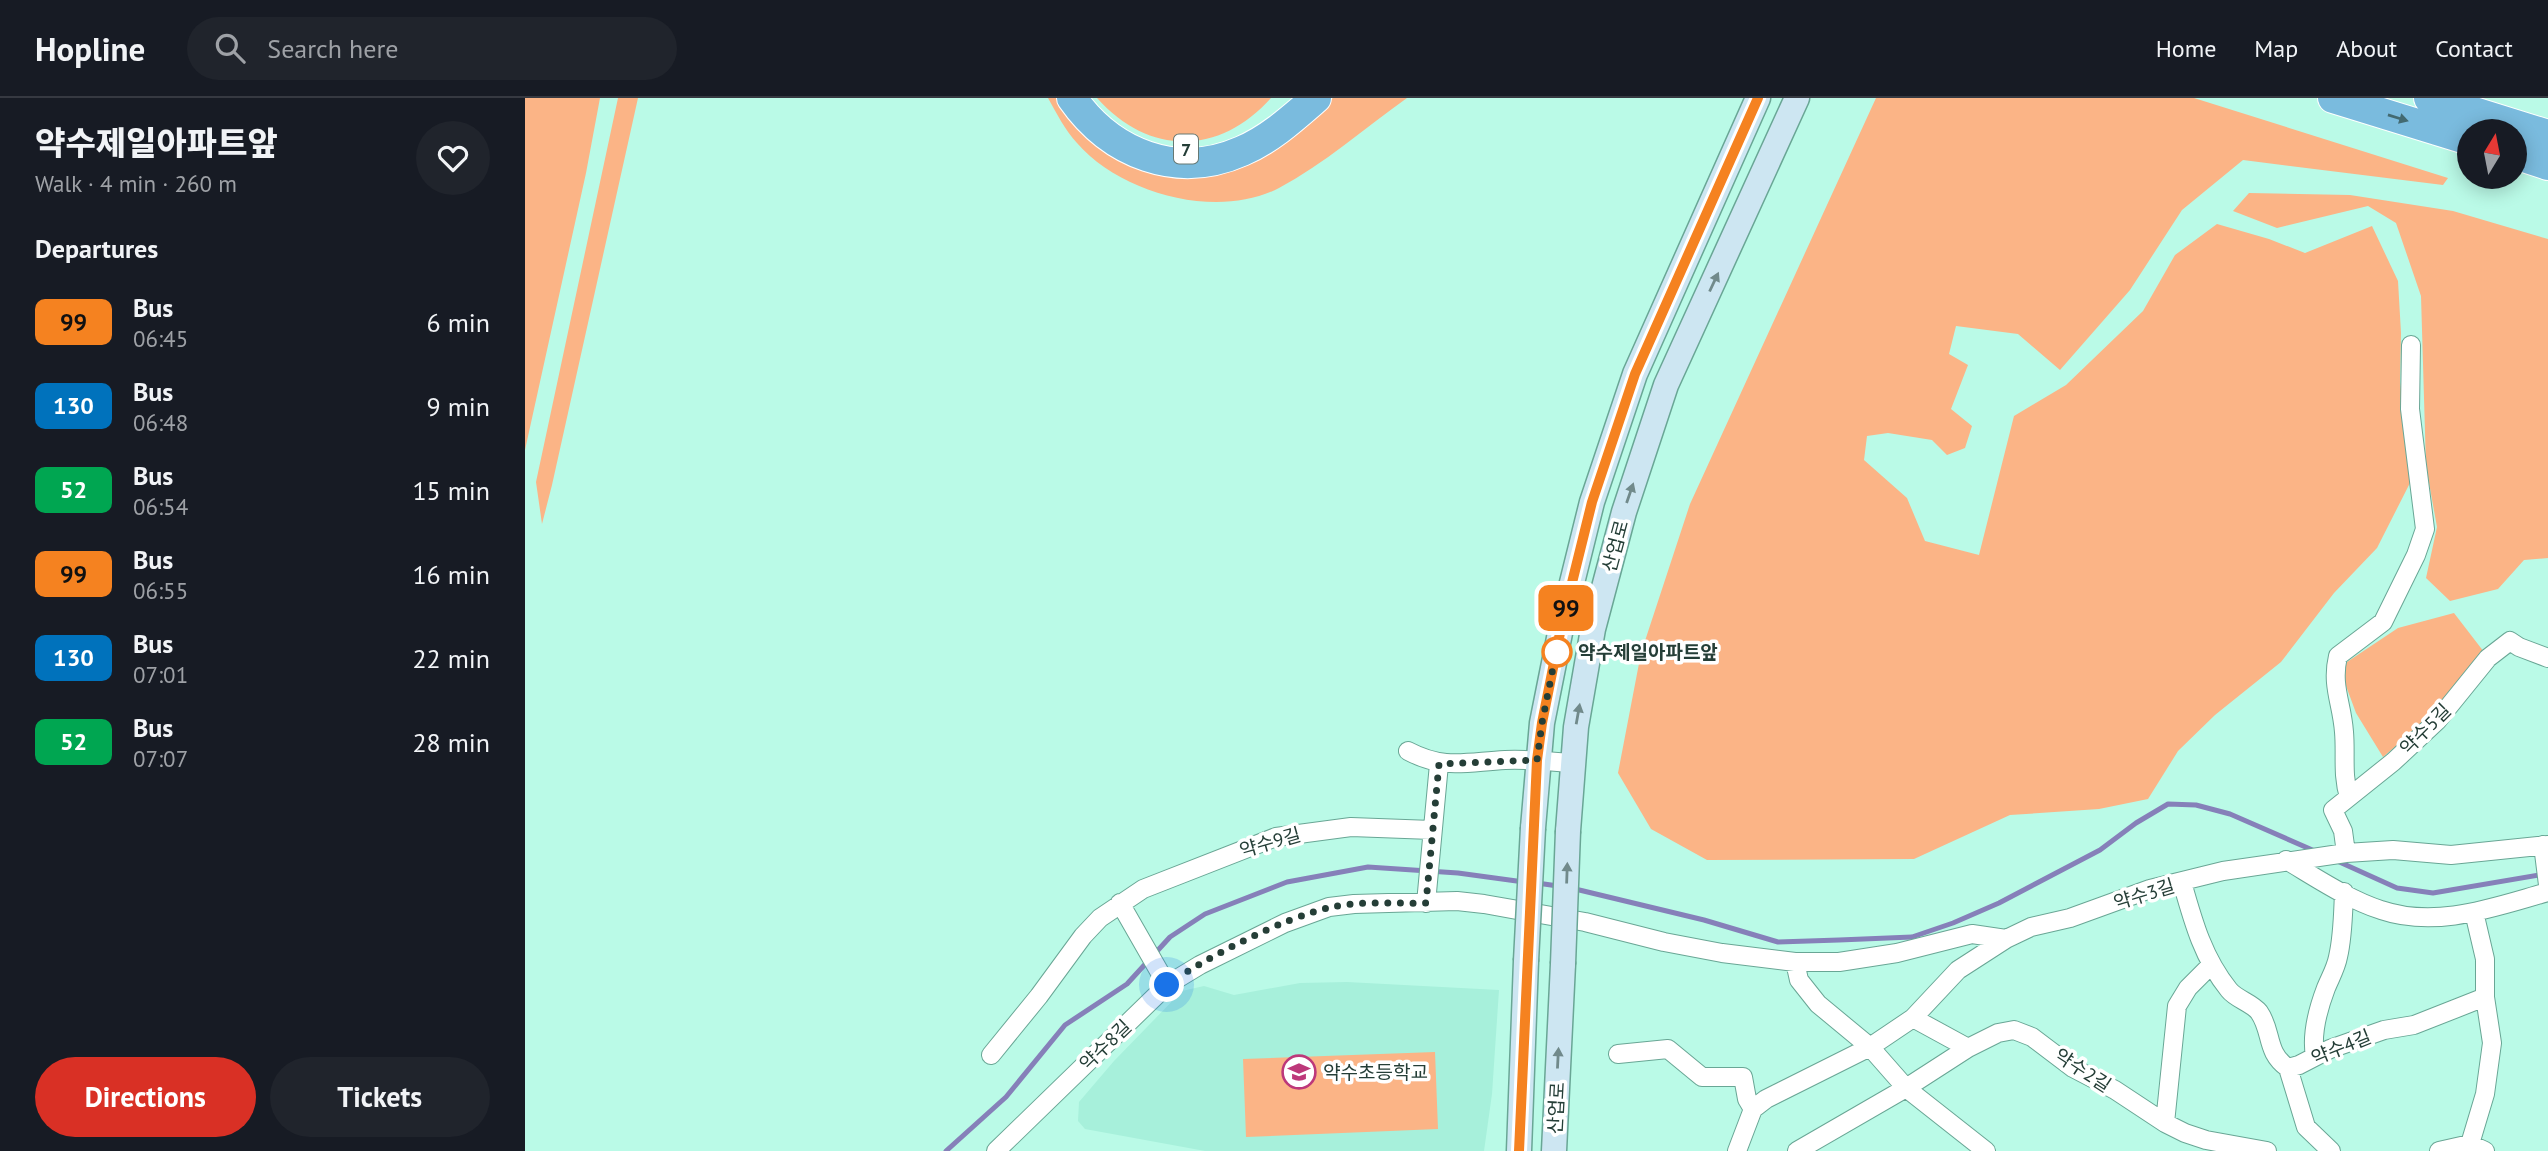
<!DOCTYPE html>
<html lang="en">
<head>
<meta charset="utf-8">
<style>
	body { margin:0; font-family:"PT Sans","Noto Sans KR",sans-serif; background:#20242c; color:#f1f3f6; height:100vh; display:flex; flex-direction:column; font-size:26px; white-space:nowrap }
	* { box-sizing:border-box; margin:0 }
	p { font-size:23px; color:#9ea1a6 }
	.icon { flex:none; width:38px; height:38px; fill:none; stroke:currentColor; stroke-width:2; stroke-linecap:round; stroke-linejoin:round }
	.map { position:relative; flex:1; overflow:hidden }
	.sheet { display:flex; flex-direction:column; background:#171b24; width:525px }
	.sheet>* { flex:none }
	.badge { padding:0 14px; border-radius:10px; font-size:24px; line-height:46px }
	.needle { width:46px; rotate:10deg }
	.controls { position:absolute; left:1932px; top:21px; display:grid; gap:14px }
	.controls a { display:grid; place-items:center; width:70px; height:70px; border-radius:50%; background:#171b24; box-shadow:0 4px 18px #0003; font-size:35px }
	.you { position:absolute; width:35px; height:35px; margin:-18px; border:5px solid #fff; border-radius:50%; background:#1a73e8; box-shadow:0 0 0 10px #1a73e833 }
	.map>.badge { position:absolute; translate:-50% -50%; box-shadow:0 0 0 4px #fff }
	h2 { padding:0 35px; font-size:26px; line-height:63px }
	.round { display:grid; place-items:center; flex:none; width:74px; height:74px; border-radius:37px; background:#20242c }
	.overview { display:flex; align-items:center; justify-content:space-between; height:119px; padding:0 35px }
	h1 { font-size:33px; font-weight:800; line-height:52px }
	.action { display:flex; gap:14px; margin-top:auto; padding:14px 35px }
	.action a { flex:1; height:80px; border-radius:42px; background:#d93025; color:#fff; font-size:28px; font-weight:800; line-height:80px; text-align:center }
	.action a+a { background:#20242c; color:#f1f3f6 }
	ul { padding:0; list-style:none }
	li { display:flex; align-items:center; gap:21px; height:84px; padding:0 35px }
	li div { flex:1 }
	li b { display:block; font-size:26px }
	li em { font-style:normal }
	li .badge { min-width:77px; font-weight:700; text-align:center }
	header { display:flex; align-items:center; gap:42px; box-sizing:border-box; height:98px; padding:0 35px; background:#171b24; border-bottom:2px solid #363941 }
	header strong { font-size:33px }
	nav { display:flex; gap:38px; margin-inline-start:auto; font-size:24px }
	.search { width:490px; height:63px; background:#20242c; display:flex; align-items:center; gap:18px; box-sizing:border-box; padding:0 24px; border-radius:38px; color:#9ea1a6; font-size:26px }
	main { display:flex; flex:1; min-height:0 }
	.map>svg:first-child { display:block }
	.built { fill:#a7f0db }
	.green { fill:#fbb486 }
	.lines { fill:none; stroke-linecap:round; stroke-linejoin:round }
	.stream { stroke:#8680b9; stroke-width:5 }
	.minor-casing { stroke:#69a695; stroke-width:20 }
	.secondary-casing { stroke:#69a695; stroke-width:27 }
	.trunk-casing { stroke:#fff; stroke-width:32 }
	.minor { stroke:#fff; stroke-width:18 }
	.secondary { stroke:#cde6f2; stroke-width:24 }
	.trunk { stroke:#7abbde; stroke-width:30 }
	.secondary-bridge-casing { stroke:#69a695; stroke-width:27; stroke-linecap:butt }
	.secondary-bridge { stroke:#cde6f2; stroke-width:24 }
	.oneway { fill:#436a71 }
	.oneway2 { fill:#718a8b }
	.line-casing { stroke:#fff; stroke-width:16 }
	.line { stroke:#f58220; stroke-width:10 }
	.walk { stroke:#253e37; stroke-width:7; stroke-dasharray:0 12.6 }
	.stop-dot { fill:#fff; stroke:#f58220; stroke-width:3.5 }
	.labels { text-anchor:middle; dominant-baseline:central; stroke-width:7; stroke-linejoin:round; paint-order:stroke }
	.shield { fill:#fff; stroke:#667873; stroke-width:2 }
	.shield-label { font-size:18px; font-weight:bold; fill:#253e37 }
	.street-label { font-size:19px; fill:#253e37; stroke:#fff }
	.stop-label { font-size:19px; font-weight:bold; fill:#253e37; stroke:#fff; text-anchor:start }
	.poi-label { font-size:19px; fill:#253e37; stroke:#fff; text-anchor:start }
</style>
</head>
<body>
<header>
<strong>Hopline</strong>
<div class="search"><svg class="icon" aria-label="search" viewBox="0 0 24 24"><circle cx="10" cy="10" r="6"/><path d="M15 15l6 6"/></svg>Search here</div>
<nav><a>Home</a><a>Map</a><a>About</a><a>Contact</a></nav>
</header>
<main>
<section class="sheet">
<div class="overview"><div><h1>약수제일아파트앞</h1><p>Walk · 4 min · 260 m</p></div><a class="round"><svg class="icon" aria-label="heart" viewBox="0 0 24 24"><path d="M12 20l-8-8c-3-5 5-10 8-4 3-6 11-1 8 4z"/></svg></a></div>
<h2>Departures</h2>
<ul>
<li><span class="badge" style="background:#f58220;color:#111">99</span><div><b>Bus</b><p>06:45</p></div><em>6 min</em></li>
<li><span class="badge" style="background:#0072bc;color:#fff">130</span><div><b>Bus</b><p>06:48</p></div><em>9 min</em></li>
<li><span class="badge" style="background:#00a651;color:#fff">52</span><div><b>Bus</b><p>06:54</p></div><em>15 min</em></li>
<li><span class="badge" style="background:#f58220;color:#111">99</span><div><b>Bus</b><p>06:55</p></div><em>16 min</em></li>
<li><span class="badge" style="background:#0072bc;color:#fff">130</span><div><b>Bus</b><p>07:01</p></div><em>22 min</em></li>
<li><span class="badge" style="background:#00a651;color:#fff">52</span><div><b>Bus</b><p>07:07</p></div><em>28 min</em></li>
</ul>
<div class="action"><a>Directions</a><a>Tickets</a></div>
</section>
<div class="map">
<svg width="2023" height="1053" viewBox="0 0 2023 1053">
	<rect width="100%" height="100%" fill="#bafae7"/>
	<path class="built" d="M822,884l152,8 -7,104 -8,57h-279l-120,-22 -7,-8 1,-19 35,-41 68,-70 22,-5 30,9 66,-12z"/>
	<path class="green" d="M0,0h75l-14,75 -61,277z
		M93,0h20l-86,387 -10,39 -6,-42z
		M523,0h10c19,25 35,46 62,62l167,-23 46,-39h74c-42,30 -83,66 -128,90 -61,32 -158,6 -202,-45 -12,-13 -20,-29 -29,-45z
		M572,0h174c-52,58 -122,58 -174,0z
		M1351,0h318l254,80 -5,7 -200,-25 -61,50 -52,80 -70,80 -42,-36 -62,-8 -7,28 19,11 -17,44 21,17 -7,22 -18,7 -15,-15 -44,-7 -21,3 -3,24 43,38 18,43 54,14 35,-139 52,-31 77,-74 32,-56 42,-31 52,15 36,14 67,-27 26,55 3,52 -1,49 11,99 -34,67 -43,45 -53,69 -66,53 -37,36 -30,48 -49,10 -89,6 -96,44 -207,1 -56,-31 -33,-56 23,-120 49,-149z
		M1724,95l101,2 103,16 95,28v319l-24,2 -26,29 -48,12 -24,-23 11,-51 -11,-61 -5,-170 -25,-73 -28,-17 -91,22 -44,-17z
		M1929,515l30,39 -48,60 -53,45 -27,-44 -14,-38 5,-13 51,-34z
		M910,954l3,77 -192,8 -3,-78z"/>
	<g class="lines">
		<path class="stream" d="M1810,762l62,28 36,5 112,-19
			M1012,785l21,3
			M1046,790l133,32 74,22 61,-2 73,-3 41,-14 46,-20 101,-53 36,-27 32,-19 28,1 34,9 87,38
			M421,1053l60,-54 59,-72 62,-41 43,-47 35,-23 82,-32 81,-15 90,6 66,9"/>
		<defs>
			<path id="minor" d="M883,653c36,19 58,11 97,9 22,-1 44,1 66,3
				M1824,699c-7,-22 -3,-43 -5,-65 -2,-29 -13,-46 -6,-76l45,-34 33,-67 9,-26 -15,-120 1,-64
				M2018,747l5,40
				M1821,755l-3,-22 -10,-21 60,-48 44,-41 51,-63 22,-17 9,6 29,11
				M1761,762c29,17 63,40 95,50 56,19 113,-3 167,-18
				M1657,784c11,39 21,76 47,108 7,9 23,13 30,22 14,20 6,40 29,56l11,-3 31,-16 54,-19 30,-5 71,-28
				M595,805l47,82
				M901,805l13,-139
				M1270,864l4,18 19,24 52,43 36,41 80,63
				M1388,920l55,30
				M1093,956l50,-5 34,28h41l4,22 6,10
				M466,957l48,-59 44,-60 17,-18 43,-29 133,-52 75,-10 81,3
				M1790,958c-4,-22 3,-47 11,-68 4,-10 10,-20 12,-31 5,-21 5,-43 6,-65
				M1763,970l18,59 25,24
				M1640,1025l12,-117 11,-18 23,-23
				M1945,1046l15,-50 7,-51 -7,-46v-38l-11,-47
				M471,1053l171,-166 33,-20 85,-42 44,-16 25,-3 103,-3 27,3 101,18 79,20 58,11 73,9h44l58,-9 75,-19 34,5 25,-12 39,-9 80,-29 73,-18 123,-18 47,-3 58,5 97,-10
				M1212,1053l16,-42 13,-10 104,-52 43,-29 45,-48 48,-31
				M1272,1053l109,-63 62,-40 30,-15 16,-3 18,7 41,31 42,22 50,33 20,10 21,7 61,11
				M1914,1053l31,-7 15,7"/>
			<path id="secondary" d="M1008,730l9,-105 20,-100 30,-121 43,-128 123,-276
				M1043,733l8,-104 17,-98 31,-117 42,-127 131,-287
				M994,1053l7,-190
				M1029,1053l9,-187"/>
			<path id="trunk" d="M547,0c39,56 105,82 170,53 28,-12 51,-33 74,-53
				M1808,0l136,42
				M1904,0l119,37
				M1990,56l33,11"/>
		</defs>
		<use href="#minor" class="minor-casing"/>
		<use href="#secondary" class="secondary-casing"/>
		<use href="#trunk" class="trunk-casing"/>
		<use href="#minor" class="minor"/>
		<use href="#secondary" class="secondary"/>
		<use href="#trunk" class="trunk"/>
		<defs>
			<path id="secondary-bridge" d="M1001,863l7,-133
				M1038,866l5,-133"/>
		</defs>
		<use href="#secondary-bridge" class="secondary-bridge-casing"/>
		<use href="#secondary-bridge" class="secondary-bridge"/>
	</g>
	<defs><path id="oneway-solid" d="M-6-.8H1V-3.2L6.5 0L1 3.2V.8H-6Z" transform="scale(1.75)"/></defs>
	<use class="oneway" href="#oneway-solid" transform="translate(1873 20) rotate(17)"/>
	<g class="oneway2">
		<use href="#oneway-solid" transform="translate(1189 184) rotate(-65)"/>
		<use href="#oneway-solid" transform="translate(1105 395) rotate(-71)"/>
		<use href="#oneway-solid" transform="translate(1053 616) rotate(-80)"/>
		<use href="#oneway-solid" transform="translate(1042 775) rotate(-88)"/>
		<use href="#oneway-solid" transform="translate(1033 960) rotate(-87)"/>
	</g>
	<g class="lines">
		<defs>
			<path id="line" d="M994,1053l18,-391 5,-37 20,-100 30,-121 43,-128 123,-276"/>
		</defs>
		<use href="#line" class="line-casing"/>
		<use href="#line" class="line"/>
		<path class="walk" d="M642,887c38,-27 116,-67 161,-77 32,-8 66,-4 98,-5l13,-139 98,-4 5,-37 15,-75v4"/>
	</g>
	<defs>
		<symbol id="school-ring" viewBox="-11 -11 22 22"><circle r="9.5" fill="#fff" stroke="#bd387a" stroke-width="1.5"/><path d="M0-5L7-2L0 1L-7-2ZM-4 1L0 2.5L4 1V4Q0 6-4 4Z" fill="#bd387a"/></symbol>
	</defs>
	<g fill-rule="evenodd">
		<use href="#school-ring" x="755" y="955" width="38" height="38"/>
	</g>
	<circle class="stop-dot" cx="1032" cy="554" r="14"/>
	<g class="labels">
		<rect class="shield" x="649" y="36.5" width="24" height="29" rx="5"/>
		<g class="shield-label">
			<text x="661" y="51">7</text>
		</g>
		<g class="street-label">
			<text transform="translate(1090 448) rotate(-75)">산업로</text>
			<text transform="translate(1900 631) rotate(-45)">약수5길</text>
			<text transform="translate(745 744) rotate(-16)">약수9길</text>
			<text transform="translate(1619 796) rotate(-17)">약수3길</text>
			<text transform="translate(580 947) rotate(-44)">약수8길</text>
			<text transform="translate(1816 949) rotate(-22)">약수4길</text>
			<text transform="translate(1558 972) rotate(33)">약수2길</text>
			<text transform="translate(1031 1010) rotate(-87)">산업로</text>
		</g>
		<g class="stop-label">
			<text x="1053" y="554">약수제일아파트앞</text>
		</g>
		<g class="poi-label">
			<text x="798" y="974">약수초등학교</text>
		</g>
	</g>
</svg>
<div class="controls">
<a><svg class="needle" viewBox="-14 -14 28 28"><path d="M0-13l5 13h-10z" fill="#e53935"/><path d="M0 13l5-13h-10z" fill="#9ea1a6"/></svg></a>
</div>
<div class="you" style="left:642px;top:887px"></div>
<b class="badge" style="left:1041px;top:510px;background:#f58220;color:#111">99</b>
</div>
</main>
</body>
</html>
